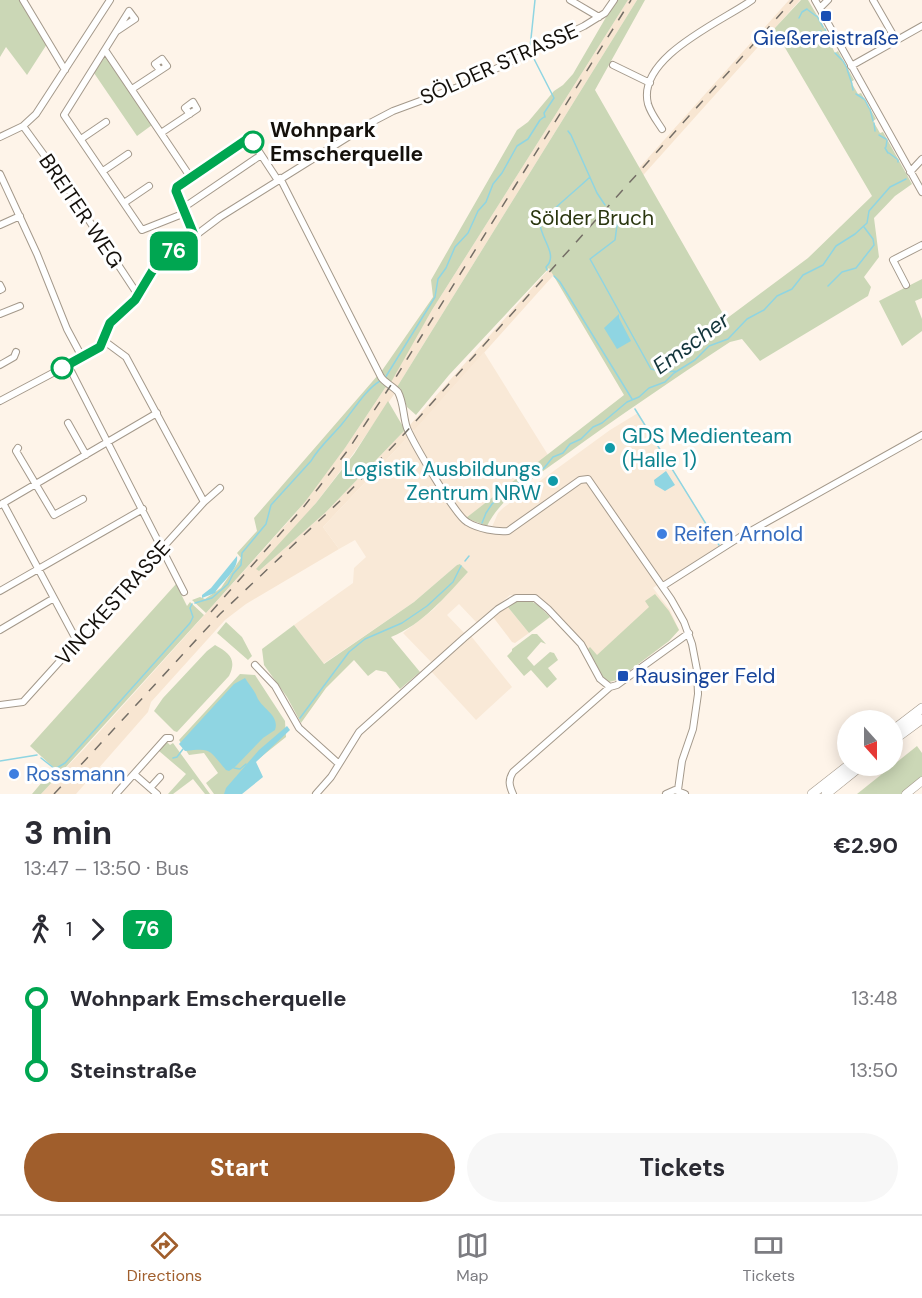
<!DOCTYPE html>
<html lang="en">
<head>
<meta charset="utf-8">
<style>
	body { margin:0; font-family:"DM Sans",sans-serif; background:#f7f7f7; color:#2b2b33; height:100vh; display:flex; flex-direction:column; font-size:22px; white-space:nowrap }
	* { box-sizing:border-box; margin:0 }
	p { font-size:20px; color:#7c7c81 }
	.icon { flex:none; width:33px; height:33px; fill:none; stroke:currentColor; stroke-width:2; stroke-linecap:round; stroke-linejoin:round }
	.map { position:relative; height:794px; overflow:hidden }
	.side { display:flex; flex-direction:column; background:#fff; flex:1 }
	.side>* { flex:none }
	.badge { padding:0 12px; border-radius:9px; font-size:21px; line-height:39px }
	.needle { width:39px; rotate:159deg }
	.controls { position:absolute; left:837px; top:710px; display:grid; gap:12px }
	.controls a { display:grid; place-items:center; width:66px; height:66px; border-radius:50%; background:#fff; box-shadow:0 3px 15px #0003; font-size:30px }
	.map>.badge { position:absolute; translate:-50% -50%; box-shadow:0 0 0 3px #fff }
	.legs { display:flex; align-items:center; gap:9px; height:66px; padding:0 24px; font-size:20px }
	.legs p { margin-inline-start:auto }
	.overview { display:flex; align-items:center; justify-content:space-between; height:102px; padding:0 24px }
	h1 { font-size:33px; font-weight:700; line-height:45px }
	.primary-button { display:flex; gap:12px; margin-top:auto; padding:12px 24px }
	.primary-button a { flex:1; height:69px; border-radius:36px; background:#a05e2c; color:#fff; font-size:24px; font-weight:700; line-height:69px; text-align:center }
	.primary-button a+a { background:#f7f7f7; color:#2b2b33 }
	ul { padding:0 24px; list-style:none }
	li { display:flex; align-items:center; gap:21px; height:72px; font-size:22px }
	li i { display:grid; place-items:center; width:9px; height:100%; margin:0 8px; background:currentColor }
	li i::after { content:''; width:15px; height:15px; margin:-8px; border:4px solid; border-radius:50%; background:#fff }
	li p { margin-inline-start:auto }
	li:first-child i { background:linear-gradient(#0000 50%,currentColor 0) }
	li:last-child i { background:linear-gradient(currentColor 50%,#0000 0) }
	.tab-bar { display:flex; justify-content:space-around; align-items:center; height:84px; border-top:2px solid #e1e1e2; background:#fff; font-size:16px; color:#7c7c81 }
	.tab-bar a { display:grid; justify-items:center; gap:3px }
	.tab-bar .selected { color:#a05e2c }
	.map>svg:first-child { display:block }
	.built { fill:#f8e6d2 }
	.industrial { fill:#f9e9d7 }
	.green { fill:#cbd7b6 }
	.water { fill:#8fd5e2 }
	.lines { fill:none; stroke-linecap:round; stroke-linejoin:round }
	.stream { stroke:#8fd5e2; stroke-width:1.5 }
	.minor-casing { stroke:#a4998b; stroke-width:8 }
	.major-casing { stroke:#a4998b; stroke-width:9 }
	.highway-casing { stroke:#a4998b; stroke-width:10 }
	.minor { stroke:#fff; stroke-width:6 }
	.major { stroke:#fff; stroke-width:8 }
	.highway { stroke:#fff; stroke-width:9 }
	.rail { stroke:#746e66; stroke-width:1.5; stroke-dasharray:10 10; stroke-linecap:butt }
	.line-1-casing { stroke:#fff; stroke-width:14 }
	.line-1 { stroke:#00a651; stroke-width:9 }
	.transit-dot { fill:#1a4fb4; stroke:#fff; stroke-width:2 }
	.stop-1-dot { fill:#fff; stroke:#00a651; stroke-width:3 }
	.culture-dot { fill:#0f9aa8; stroke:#fff; stroke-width:2 }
	.shop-dot { fill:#3f7fe0; stroke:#fff; stroke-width:2 }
	.labels { text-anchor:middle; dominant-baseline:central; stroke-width:6; stroke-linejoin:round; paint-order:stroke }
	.transit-label { font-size:21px; fill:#164399; stroke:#fff }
	.street-label { font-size:21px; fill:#14100b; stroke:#fff }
	.stop-label { font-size:21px; font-weight:bold; fill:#14100b; stroke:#fff; text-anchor:start }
	.park-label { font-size:21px; fill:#2a360f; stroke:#fff }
	.culture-label { font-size:21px; fill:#0d838f; stroke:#fff; text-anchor:start }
	.shop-label { font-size:21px; fill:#366cbe; stroke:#fff; text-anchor:start }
	.water-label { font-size:22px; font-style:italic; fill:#13353b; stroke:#fff }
</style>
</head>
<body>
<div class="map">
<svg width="922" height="794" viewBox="0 0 922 794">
	<rect width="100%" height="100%" fill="#fef4e9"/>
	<path class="built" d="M628,0h9l-240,387h-3l-4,-3 5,-11 37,-63z
		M789,0h11l-386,431 -5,-5z
		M388,386l7,7 -42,61 -37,49 -57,68 67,-59 79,-82 3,7 -85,90 16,22 -93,55 -21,16 -74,82 -3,10 -72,82h-35l43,-45 211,-235 50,-66 40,-60z
		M507,606l22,27 -14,10 -3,-1 -19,-25z"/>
	<path class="industrial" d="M484,352l64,103 -72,68 16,4 6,-14 5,-5 107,-78 28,-17 82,133 -52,34 -5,1 -10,7 17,22 9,20 -10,11 -54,40 -6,1 -6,-5 -22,-37 -44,-44 -27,-1 -33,28 -18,-19 -12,11 21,22 3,-1 41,51 -36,33 -46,-50 5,-4 -32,-33 31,-24 34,-37 -8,-8 -3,1 -43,37 -91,62 -29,-39 59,-42 1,-15 12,-11 -11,-17 -16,9 -16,-22 85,-90z"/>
	<path class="green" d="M0,0h20l27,44 -20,31 -21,-28 -6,10z
		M616,0h12l-196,310 -42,74 -9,-12 52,-75 -2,-17 86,-150 11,-8 26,-31 9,-6 10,-11z
		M637,0h8l-50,90 131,229 82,-61 64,-62 -98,-167 27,-29h7l23,39 -2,2 6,12 3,-2 16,29 -3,2 7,12 3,-1 15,26 -3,2 7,12 3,-1 29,52 -17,12 -21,22 5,39 -15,20 7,10 -3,9 -108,65 -18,-22 -12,3c-58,38 -114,76 -170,117 -26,19 -59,38 -73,67l-21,-8 158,-123 -75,-127 -100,107 -33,40 -9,-8 -7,-19 -3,-1z
		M104,58h2l46,67 -15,11 -43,-63z
		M922,279v19l-7,3 7,18v12l-20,15 -23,-45z
		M378,375l6,9 4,2 -3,2 -40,60 -40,54 -99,111 -14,-13 8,-3 5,2 16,-11 20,-30 -4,-5 20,-22 -3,-13z
		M388,401l17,29 -79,82 -67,59 -3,-2 60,-66 38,-49z
		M460,564l8,8c-23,25 -45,52 -77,65l29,35 -20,17 -14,-17 -10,-2 -8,6 -14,-16 -28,28 -25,35 -14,-26 -23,-32 -2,-16 32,-24 30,39 90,-62 43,-37z
		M176,584l11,22 3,-4 14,13 -148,163 -15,16h-9l22,-26 -24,-22z
		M655,594l14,17 10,19 -10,11 -52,39 -8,2 -6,-5 -15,-28 2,-2 7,8 52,-48 -4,-6z
		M529,600l9,5 12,12 -21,16 -22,-27 9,-4z
		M226,622l16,15 10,19 -4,4 -31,-27z
		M532,634h5l9,10 -5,-2 -14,16 7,8 16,-14 4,1 4,7 -10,8 9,11 -10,9 -16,-18 -7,6 -17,-20 5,-5v-2z
		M215,645c15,8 22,15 14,31l-52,56 -3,-1 -20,-20 9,-13 44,-47z
		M240,674l15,1 30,46 1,16 -50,40 -4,17h-18l-8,-11 12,-10 -14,-20 -15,2 -10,-15z
		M167,742l3,3 3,-2 37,51h-5l-12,-15 -20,15h-5l18,-20 -27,-23z
		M917,746l5,7v24l-20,17h-45z"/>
	<path class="water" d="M619,314v4l12,23 -14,8 -13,-21z
		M666,471l9,14 -10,6 -10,-6 -1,-5z
		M237,556c2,14 -16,26 -22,37l-13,5v-3l9,-7z
		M245,678c4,7 9,11 12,19 5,12 23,18 18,33l-12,8 -28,29 -6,4 -3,-1c-18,-21 -14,-22 -41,-19l-6,-7 55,-60z
		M287,726l3,4 -34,32 7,15 -21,17h-18l2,-6 33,-38z"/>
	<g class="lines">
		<path class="stream" d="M808,10l8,6
			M817,16l6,11
			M799,18l3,-6 5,-3
			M825,29l4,10 -1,4
			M806,35l15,-4
			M814,40l3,-8
			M530,48l5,-48
			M835,53l7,7
			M532,55l22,43 -10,15 1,4
			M843,61l4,7
			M847,69l5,15
			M852,85l1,5
			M856,94l8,5
			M865,100l4,8
			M870,109l3,12
			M874,123l1,8
			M568,131l3,4 26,58 8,12
			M879,135l7,4
			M886,147l1,-7
			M885,148l3,5
			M889,153l8,6
			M898,160v2
			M612,211l6,7 -3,22 -25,19 61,110 13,3 13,-1
			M547,270l-1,-3c13,-12 -6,-29 -6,-44 16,-17 34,-31 50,-46
			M554,276l6,6 72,117
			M828,286l14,-14 14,-4 18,-23 -1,-6 -9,-12
			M385,378l50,-81 3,-18 8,-11 9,-21 13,-14 10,-22 8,-9 7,-18 9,-11 15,-27 11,-7 12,-19 4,-3
			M635,409l84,136
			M482,523l4,-10 6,-9 27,-22 25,-14 9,-11 10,-4 7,-9 11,-5 12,-12 9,-4 25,-21 12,-5 10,-9 16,-6 9,-9 21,-13 14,-14 19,-7 19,-20 17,-9 13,-14 15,-7 11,-14 20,-10 13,-19 19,-12 12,-11 2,-12 21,-24 16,-8
			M465,561l4,-5
			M195,603l17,-5 16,-14 5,-10 8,-9 1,-12 24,-29 5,-19 40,-44c8,-14 21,-25 31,-37 11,-13 24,-35 38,-43
			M300,718l49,-66 16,-13 37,-16 25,-17 26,-24 8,-16
			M41,758l14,11 10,-6 125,-140 3,-6 -3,-9 2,-4
			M173,758l4,-1 6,-8
			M0,761l37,-6
			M234,768l6,1 6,-5"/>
		<defs>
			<path id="minor" d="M23,0l42,70
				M570,0l29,17
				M815,0l107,192
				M873,0l23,40
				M820,8l8,-8
				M117,31l18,-12 -6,-8c-22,35 -43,69 -65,104l78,115 43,-17
				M105,50l86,128
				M613,65l37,18
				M851,66l71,-40
				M132,89l35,-23 -5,-7 -7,5 5,6
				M23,126l40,55 75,114
				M662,129c-5,-8 -11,-15 -14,-25 -12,-47 75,-83 104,-104
				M161,133l36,-24 -4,-7 -8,6 5,6
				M0,137l23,-11 13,-12 74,-114
				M81,139l25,-17
				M103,171l25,-17
				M910,172l12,-13
				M0,174l37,80 30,75 15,28
				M280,178l101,199c4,6 12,9 17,15 6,11 5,25 9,36 7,16 48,87 60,94 11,7 30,10 41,9l72,-51 8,-1 83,120 13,23 8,22 5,26 1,24 -5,35 -11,32 -4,29
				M124,203l25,-17
				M183,208l78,-53
				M0,225l20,-9
				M194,235l-18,-44 1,-4 69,-47 6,1 25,38
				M0,285l2,4 -2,1
				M906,285l-13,-25 29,-15
				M0,314l20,-8
				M103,340l23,17 78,145
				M0,365l14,-8 2,-5
				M68,365l116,227
				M0,401l98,-52 4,-5 8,-21 25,-23 17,-30 11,-10 57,-43 152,-95 21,-11 65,-24 126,-61 21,-13 9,-13
				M68,423l18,32
				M18,448l-2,3 38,64 29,-16
				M3,503l75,140
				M0,505l157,-92
				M663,586l77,-49 182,-102
				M0,591l143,-82
				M0,630l54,-32
				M255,665l20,21 24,42 40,36
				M0,705l23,-3 181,-200 16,-14
				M134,774l23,20
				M150,788l10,-11
				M116,794l50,-56h4
				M316,794l15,-17 28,-45 105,-94 34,-29 18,-11h19l13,11 33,35 19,35 10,8 7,-2 72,-52
				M513,794c-4,-9 -5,-14 0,-22l97,-85
				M666,794l9,-4 10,4"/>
			<path id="major" d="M906,794l16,-13"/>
			<path id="highway" d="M892,731l30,-23
				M892,741l30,-22
				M812,794l37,-29
				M826,794l36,-29"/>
		</defs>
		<use href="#minor" class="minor-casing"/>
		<use href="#major" class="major-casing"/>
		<use href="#highway" class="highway-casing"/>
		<use href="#minor" class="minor"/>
		<use href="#major" class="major"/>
		<use href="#highway" class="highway"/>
		<path class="rail" d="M211,612l91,-103 46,-59 43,-65 240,-385
			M54,794l166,-180 122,-115 55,-57 396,-442"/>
	</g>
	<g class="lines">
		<defs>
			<path id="line-1" d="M62,368l38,-21 10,-24 25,-23 18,-30 41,-35 -18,-44 1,-4 69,-47 7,2"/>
		</defs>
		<use href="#line-1" class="line-1-casing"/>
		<use href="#line-1" class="line-1"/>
	</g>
	<g class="transit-dot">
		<rect x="820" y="10" width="12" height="12" rx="3"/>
		<rect x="617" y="670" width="12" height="12" rx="3"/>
	</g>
	<g class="stop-1-dot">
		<circle cx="253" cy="142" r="10"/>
		<circle cx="62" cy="368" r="10"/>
	</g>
	<g class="culture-dot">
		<circle cx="610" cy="448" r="6"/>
		<circle cx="553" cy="481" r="6"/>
	</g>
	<g class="shop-dot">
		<circle cx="662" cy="534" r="6"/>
		<circle cx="14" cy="774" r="6"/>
	</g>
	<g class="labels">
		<g class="transit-label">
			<text x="826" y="38">Gießereistraße</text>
			<text x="635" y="676" text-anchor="start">Rausinger Feld</text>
		</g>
		<g class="street-label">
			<text transform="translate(499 64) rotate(-24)">SÖLDER STRASSE</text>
			<text transform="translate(81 211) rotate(56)">BREITER WEG</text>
			<text transform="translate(113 603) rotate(-48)">VINCKESTRASSE</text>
		</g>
		<g class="stop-label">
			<text x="270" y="130">Wohnpark<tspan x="270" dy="24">Emscherquelle</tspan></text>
		</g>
		<g class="park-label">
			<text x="592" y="218">Sölder Bruch</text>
		</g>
		<g class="culture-label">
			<text x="622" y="436">GDS Medienteam<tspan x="622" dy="24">(Halle 1)</tspan></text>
			<text x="541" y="469" text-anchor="end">Logistik Ausbildungs<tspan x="541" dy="24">Zentrum NRW</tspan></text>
		</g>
		<g class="shop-label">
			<text x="674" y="534">Reifen Arnold</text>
			<text x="26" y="774">Rossmann</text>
		</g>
		<g class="water-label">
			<text transform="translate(691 343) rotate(-36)">Emscher</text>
		</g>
	</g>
</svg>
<div class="controls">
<a><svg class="needle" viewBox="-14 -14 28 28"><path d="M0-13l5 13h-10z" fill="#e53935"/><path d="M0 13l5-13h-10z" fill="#7c7c81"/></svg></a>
</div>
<b class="badge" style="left:174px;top:251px;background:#00a651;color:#fff">76</b>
</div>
<section class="side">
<div class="overview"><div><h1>3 min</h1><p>13:47 – 13:50 · Bus</p></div><b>€2.90</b></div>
<div class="legs"><svg class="icon" aria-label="walk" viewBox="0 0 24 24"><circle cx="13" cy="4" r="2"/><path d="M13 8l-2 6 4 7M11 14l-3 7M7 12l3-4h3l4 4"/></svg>1<svg class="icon" aria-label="forward" viewBox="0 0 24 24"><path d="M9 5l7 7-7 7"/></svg><b class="badge" style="background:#00a651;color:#fff">76</b></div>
<ul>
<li><i style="color:#00a651"></i><b>Wohnpark Emscherquelle</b><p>13:48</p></li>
<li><i style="color:#00a651"></i><b>Steinstraße</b><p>13:50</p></li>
</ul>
<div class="primary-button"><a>Start</a><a>Tickets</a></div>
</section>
<nav class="tab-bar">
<a class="selected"><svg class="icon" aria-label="directions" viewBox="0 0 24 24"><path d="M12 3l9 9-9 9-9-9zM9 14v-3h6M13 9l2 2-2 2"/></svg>Directions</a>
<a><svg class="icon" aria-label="map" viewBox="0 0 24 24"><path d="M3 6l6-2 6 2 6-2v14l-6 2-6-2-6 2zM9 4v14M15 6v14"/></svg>Map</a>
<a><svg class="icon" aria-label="tickets" viewBox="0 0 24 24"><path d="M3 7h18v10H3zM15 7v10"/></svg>Tickets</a>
</nav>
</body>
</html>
